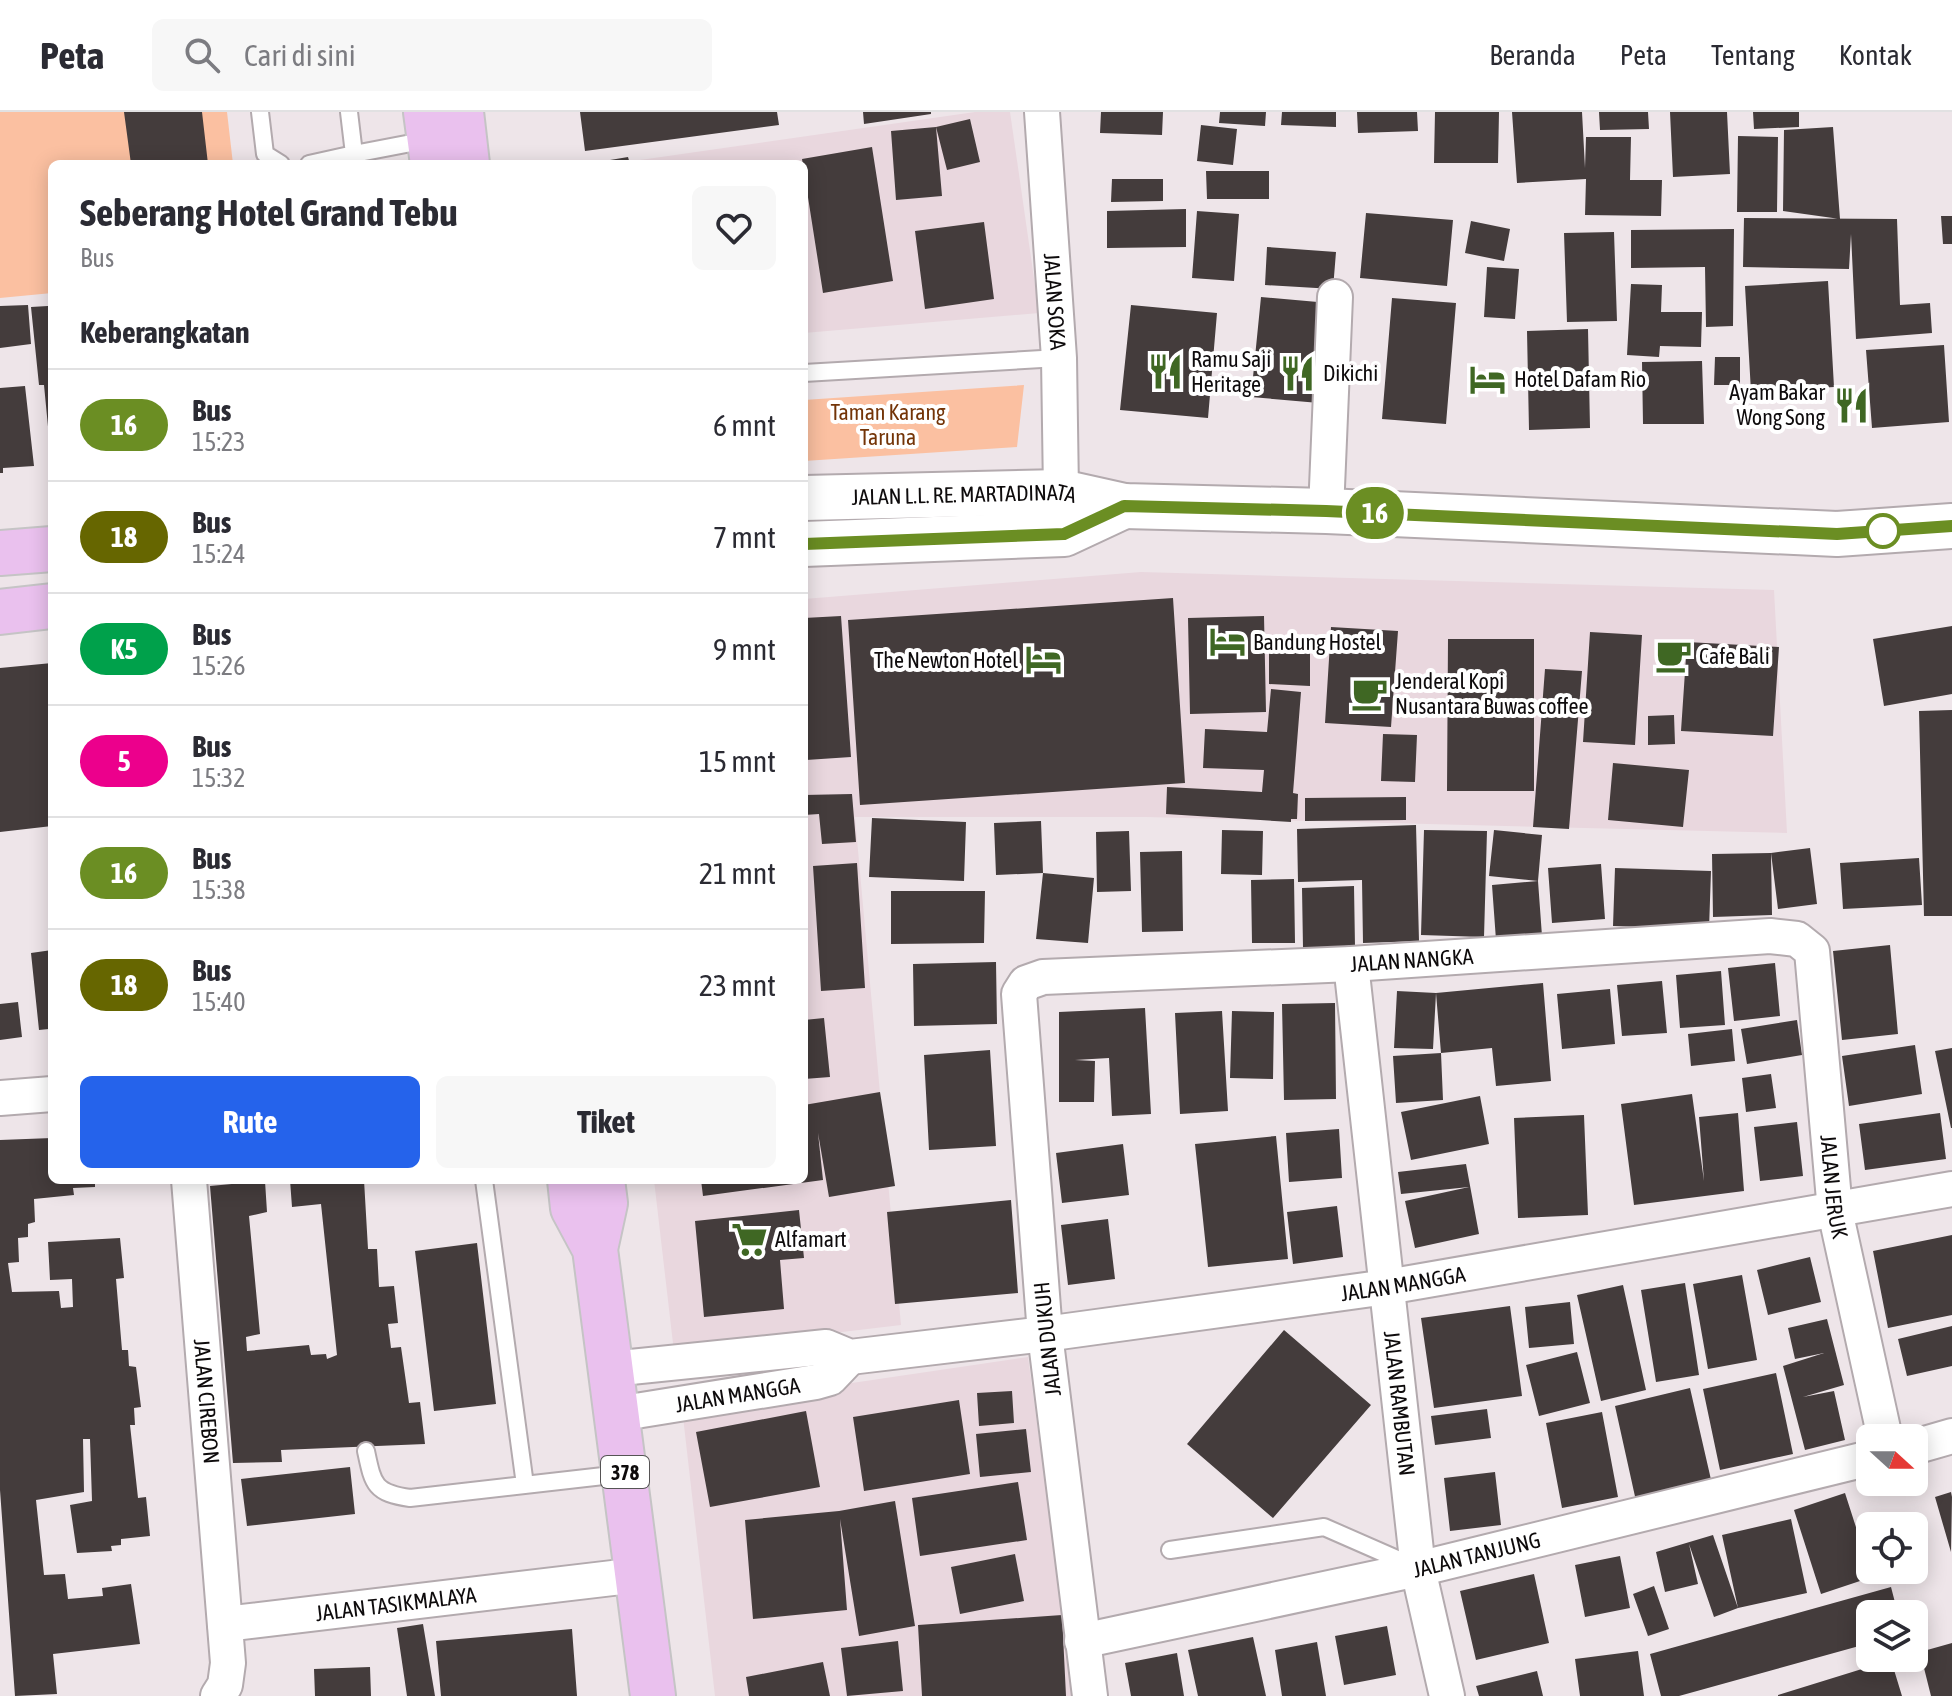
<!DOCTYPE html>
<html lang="id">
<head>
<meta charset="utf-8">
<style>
	body { margin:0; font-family:"Asap Condensed",sans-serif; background:#f7f7f7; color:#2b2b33; height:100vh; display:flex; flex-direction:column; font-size:30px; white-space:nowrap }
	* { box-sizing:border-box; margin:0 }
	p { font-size:26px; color:#7c7c81 }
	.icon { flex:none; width:44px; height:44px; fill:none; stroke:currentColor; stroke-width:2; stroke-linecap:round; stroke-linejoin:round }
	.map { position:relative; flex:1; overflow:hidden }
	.panel { position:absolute; left:48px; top:48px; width:760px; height:1024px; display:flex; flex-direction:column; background:#fff; border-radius:12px; box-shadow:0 4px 20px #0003 }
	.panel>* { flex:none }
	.badge { padding:0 16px; border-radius:26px; font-size:28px; line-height:52px }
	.needle { width:52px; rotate:111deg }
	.fabs { position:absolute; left:1856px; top:1312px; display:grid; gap:16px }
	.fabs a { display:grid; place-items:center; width:72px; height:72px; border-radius:12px; background:#fff; box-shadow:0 4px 20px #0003; font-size:40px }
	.map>.badge { position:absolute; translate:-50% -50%; box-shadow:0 0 0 4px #fff }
	h2 { padding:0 32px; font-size:30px; line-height:72px }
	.round { display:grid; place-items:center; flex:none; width:84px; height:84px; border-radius:12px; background:#f7f7f7 }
	.summary { display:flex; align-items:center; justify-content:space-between; height:136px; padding:0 32px }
	h1 { font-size:38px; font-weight:700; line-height:60px }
	.cta { display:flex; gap:16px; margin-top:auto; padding:16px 32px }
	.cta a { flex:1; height:92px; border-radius:12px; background:#2563eb; color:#fff; font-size:32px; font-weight:700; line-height:92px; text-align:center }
	.cta a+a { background:#f7f7f7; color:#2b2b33 }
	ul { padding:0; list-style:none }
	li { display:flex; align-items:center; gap:24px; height:112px; padding:0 32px; border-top:2px solid #e1e1e2 }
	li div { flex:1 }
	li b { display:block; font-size:30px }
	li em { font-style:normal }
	li .badge { min-width:88px; font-weight:700; text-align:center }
	header { display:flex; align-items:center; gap:48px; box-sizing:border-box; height:112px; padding:0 40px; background:#fff; border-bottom:2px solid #e1e1e2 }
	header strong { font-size:38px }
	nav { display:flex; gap:44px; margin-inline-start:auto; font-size:28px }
	.search { width:560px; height:72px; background:#f7f7f7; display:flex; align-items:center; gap:20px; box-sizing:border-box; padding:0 28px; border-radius:12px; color:#7c7c81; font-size:30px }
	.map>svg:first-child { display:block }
	.built { fill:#e9d7de }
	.green { fill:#fbc0a1 }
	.building { fill:#443c3c }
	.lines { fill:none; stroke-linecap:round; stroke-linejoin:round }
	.service-casing { stroke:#b3aaae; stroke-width:20 }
	.minor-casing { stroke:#b3aaae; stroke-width:38 }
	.secondary-casing { stroke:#b3aaae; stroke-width:48 }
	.primary-casing { stroke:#c5c4c5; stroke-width:48 }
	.service { stroke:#fff; stroke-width:16 }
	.minor { stroke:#fff; stroke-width:34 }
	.secondary { stroke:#fff; stroke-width:44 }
	.primary { stroke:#eac1ee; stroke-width:44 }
	.line-casing { stroke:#fff; stroke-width:18 }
	.line { stroke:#6b8e23; stroke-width:12 }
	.stop-dot { fill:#fff; stroke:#6b8e23; stroke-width:4 }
	.labels { text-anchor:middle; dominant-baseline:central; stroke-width:8; stroke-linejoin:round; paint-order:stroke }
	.shield { fill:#fff; stroke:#565455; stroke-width:2 }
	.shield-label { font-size:20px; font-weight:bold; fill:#0e0b0c }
	.street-label { font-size:22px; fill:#0e0b0c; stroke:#fff }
	.poi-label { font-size:22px; fill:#0e0b0c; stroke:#fff; text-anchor:start }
	.park-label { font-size:22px; fill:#733407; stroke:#fff }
</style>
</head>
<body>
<header>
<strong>Peta</strong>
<div class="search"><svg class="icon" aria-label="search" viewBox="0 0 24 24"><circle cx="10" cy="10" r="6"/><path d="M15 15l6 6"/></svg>Cari di sini</div>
<nav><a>Beranda</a><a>Peta</a><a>Tentang</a><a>Kontak</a></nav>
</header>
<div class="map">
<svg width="1952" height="1584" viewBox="0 0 1952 1584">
	<rect width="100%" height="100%" fill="#eee5e9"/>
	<path class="built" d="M975,0h35l29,201 -235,20v-169h-192z
		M1141,460l633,18 13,243 -641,-16h-291l46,508 -227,27 -20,-172h150v-581z
		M1028,1245l46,339h-359l-33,-288z"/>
	<path class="green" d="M0,0h227l6,52h-181v129l-52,5z
		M1024,273l-7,62 -213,14v-61z"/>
	<path class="building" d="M124,0h78l6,52h-77z
		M580,0h197l2,13 -194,26z
		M863,0h68v2l-67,10z
		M1101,0h62l-1,23 -62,-2z
		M1220,0h46l-1,14 -46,-3z
		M1282,0h54v15l-55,-2z
		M1357,0h60l1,19 -60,2z
		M1435,0h64l-1,51h-64z
		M1512,0h70l3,56 1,-31h45l-1,43h32l-1,36 -76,-1 1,-36 -69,4z
		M1599,0h49l1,17 -49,1z
		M1670,0h57l3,62 -57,3z
		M1753,0h46v15l-45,2z
		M970,7l10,43 -33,8 -11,-43 6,69 -46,4 -5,-69 45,-4z
		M1201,13l36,4 -4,36 -36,-4z
		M1833,15l7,92 -57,-8 1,-81z
		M1738,24l40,1 -1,75h-40z
		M872,35l21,134 -70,12 -21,-134z
		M628,45l2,7h-32v-2z
		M1206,59h63v28h-62z
		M1112,67h51v22l-52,1z
		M1186,97v38l-79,1v-37z
		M1197,99l42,3 -5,67 -42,-3z
		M1366,101l87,7 -6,66 -87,-8z
		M1941,104h11v28h-9z
		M1744,106l153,1 3,86 30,-2 2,30 -76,6 -5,-105 -2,35 -106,-2z
		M1471,109l39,8 -6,32 -39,-8z
		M984,110l10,77 -69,10 -10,-78z
		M1734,117l-1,97 -27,1 -1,-60 -74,1v-38z
		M1614,120l3,89 -50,1 -3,-89z
		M1267,135l69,5 -3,37 -68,-4z
		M1487,155l32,2 -4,50 -31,-2z
		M1828,169l6,106 -83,5 -6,-106z
		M1631,172l31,1 -1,27h41l-1,35 -41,-1 -1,11 -32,-2z
		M1261,185l68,6 -10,100 -68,-6z
		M1392,186l64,5 -10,121 -64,-5z
		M28,193l3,39 -31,4v-42z
		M1131,193l86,8 -9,105 -88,-8z
		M48,194l4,31v100h-3l-5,-52h-5l-8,-78z
		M1588,217l2,99 -61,2 -2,-99z
		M1944,233l5,77 -77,6 -6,-78z
		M1715,245h25v28h-26z
		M1702,249l2,63h-61l-1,-62z
		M25,274l9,80 -31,2v5h-3v-85z
		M1173,486l12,185 -325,22 -12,-185z
		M841,504l10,141 -45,3 -2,-142z
		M1264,504l2,96 -76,2 -2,-96z
		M1952,514v68l-68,12 -11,-67z
		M1331,515l67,4 -7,96 -66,-4z
		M1590,520l52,3 -7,110 -52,-3z
		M1448,527h86v152h-87z
		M1269,530l41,1v43l-41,-2z
		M1687,530l92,5 -6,89 -92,-5z
		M52,551v163l-52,6v-164z
		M1545,557l37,2 -13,158 -36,-2z
		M1271,577l30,3 -8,101 5,1 -1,25h-6v3l-125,-8 1,-27 95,5 2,-22 -61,-2 2,-39 62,3z
		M1952,598v206h-28l-5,-205z
		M1674,603l1,29 -27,1v-29z
		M1383,622l34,1 -2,47 -34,-1z
		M1613,651l76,7 -6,57 -75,-7z
		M852,682l4,48 -34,2 -3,-30 -15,1v-20z
		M1406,685v23l-101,1v-23z
		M872,706l94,4 -2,59 -95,-4z
		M1041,709l2,52 -47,2 -2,-52z
		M1416,713l3,116 -56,2 -1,-63 -64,2 -1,-53z
		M1222,718l41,1 -1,44 -41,-1z
		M1424,718l63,1 -3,106 -63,-2z
		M1494,718l48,5 -4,46 4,55 -46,4 -4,-55 46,-4 -49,-5z
		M1129,719l2,60 -34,1 -1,-60z
		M1810,736l7,56 -39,5 -7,-56 1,62 -59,2 -1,-63 59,-1z
		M1182,739l1,80 -41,1 -2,-80z
		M1919,746l3,47 -79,4 -3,-46z
		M857,751l8,125 -44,3 -8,-125z
		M1601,752l4,55 -53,4 -4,-55z
		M1615,756l96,3 -2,58 -96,-3z
		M1043,761l51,5 -6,65 -52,-4z
		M1294,767l1,64h-43l-1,-63z
		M1354,774l1,61 -52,1 -1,-60z
		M891,779h94l-1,52 -93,1z
		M1890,833l8,89 -56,6 -9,-89z
		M52,838v90h-2l-1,-11 -10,1 -8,-77z
		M996,850l1,62 -83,2 -1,-62z
		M1775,851l5,53 -46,5 -6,-53z
		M1721,859l4,54 -45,3 -4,-53z
		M1662,869l5,52 -45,3 -5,-51z
		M1543,871l8,98 -55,5 -4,-38 -51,5 2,47 -47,3 -3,-47 48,-3 -5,-60z
		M1610,877l5,55 -53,5 -5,-55z
		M1397,879l39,2 -3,56 -39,-1z
		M18,890l4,35 -22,3v-36z
		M1335,891l1,96 -52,1 -2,-96z
		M1145,896l6,106 -39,2 -3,-58 -34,2 20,1 -1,41h-35v-90z
		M1222,899l6,100 -48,3 -5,-101z
		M1232,899l42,1 -1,67 -43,-1z
		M824,906l6,59 -26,2v-59z
		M1797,908l5,35 -55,9 -6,-35z
		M1732,917l3,32 -44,5 -3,-32z
		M1915,933l7,49 -73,12 -7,-50z
		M1952,936v80h-1l-16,-77z
		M990,938l6,96 -67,4 -5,-95z
		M1771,962l5,34 -30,4 -4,-34z
		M880,980l15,94 -66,11 -11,-64 5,47 -120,16 -2,-16h103v-75z
		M1692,982l12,87 -5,-64 39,-4 6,78 -110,14 -13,-101z
		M1480,984l9,48 -78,16 -10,-48z
		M1940,1001l6,46 -81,11 -6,-46z
		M1584,1003l4,100 -70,3 -4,-100z
		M1797,1010l6,54 -43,5 -6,-54z
		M1339,1017l3,49 -53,4 -3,-49z
		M1276,1024l12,123 -80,8 -13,-123z
		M52,1026v42h43v7l-22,1 1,7 -40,4 1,23 -7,2v13l-10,1 1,24 -11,1 4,29 47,-1 2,17 12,-1 -1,-28 -22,1 -2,-38 72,-4 4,40 -8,1 6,71h6l1,16 7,1 5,40 -7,1 1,17h-5l8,73 8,-1 4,39 -29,3v6l-10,1 1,5 -35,2 -7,-48 22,-4 -2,-62h-7l1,53 -48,8 8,75 21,-1 3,25 35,-3 -1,-8 29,-4 9,60 -87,10 4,40 -42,2 -15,-206v-350z
		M1123,1032l6,51 -67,8 -6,-50z
		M1466,1052l13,70 -64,14 -10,-47 64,-14 -68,7 -3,-22z
		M290,1068h74l4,69h9l2,38 15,-1 4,37 -10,1 3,24 10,-1 8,56 11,-1 5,42 -144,6 1,12 -49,1 -23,-277 55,-5 2,31 -18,4 11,118 -14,3 1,14 62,-6 2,10 15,-1 1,5 10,-4 -16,-151 -29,3z
		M1011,1088l7,93 -123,11 -8,-92z
		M1337,1094l6,51 -50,7 -6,-52z
		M799,1098l5,48 -24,2 4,49 -80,8 -9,-96z
		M1108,1107l7,60 -47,6 -7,-60z
		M1952,1123v80l-64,13 -15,-77z
		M477,1131l19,161 -62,7 -19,-160z
		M1810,1145l11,45 -53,13 -11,-45z
		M1742,1163l15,85 -49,9 -15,-85z
		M1685,1171l14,92 -43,7 -15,-92z
		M1623,1173l23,105 -45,11 -24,-106z
		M1570,1190l4,42 -45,4 -4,-41z
		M1510,1194l12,90 -88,12 -13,-90z
		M1827,1207l17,66 -41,12 31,-6 11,49 -40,10 -22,-84 41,-13 -29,6 -7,-31z
		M1952,1214v40l-45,10 -9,-37z
		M1284,1218l87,75 -98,113 -86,-74z
		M1577,1240l13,51 -51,13 -13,-51z
		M1776,1261l17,81 -73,16 -17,-81z
		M1690,1276l22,96 -76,17 -21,-95z
		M1012,1279l2,32 -35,3 -2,-33z
		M959,1288l11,74 -106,17 -11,-74z
		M1487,1297l4,29 -56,7 -4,-29z
		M806,1299l14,76 -110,20 -14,-75z
		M1602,1300l16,85 -56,11 -16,-85z
		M1026,1317l5,43 -51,5 -4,-43z
		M350,1355l5,47 -108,12 -6,-47z
		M1495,1360l6,53 -51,6 -6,-53z
		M1018,1370l9,58 -107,16 -8,-58z
		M1951,1380l1,5 -1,55 -16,-55z
		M1845,1381l27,84 -51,17 -27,-84z
		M895,1389l20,125 -56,10 -19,-117 7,91 -94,9 -8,-99 94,-9z
		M1791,1407l16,74 -69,15 -24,9 -25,-73 9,40 -33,8 -9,-40 57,-17 25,73 -16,-73z
		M1015,1442l9,47 -64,13 -9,-47z
		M1620,1444l10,52 -45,9 -10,-52z
		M1534,1462l15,69 -73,17 -16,-69z
		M1654,1474l15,43 -21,7 -15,-42z
		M1891,1475l7,27h-28v29l-191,53h-18l-11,-42z
		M1062,1503l4,81h-144l-4,-71z
		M423,1512l12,72h-28l-10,-68z
		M1387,1514l9,49 -52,10 -9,-49z
		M572,1517l5,67h-136l-5,-55z
		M1253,1525l13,59h-68l-10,-46z
		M898,1529l5,50 -56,5 -6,-48z
		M1317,1530l9,54h-44l-7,-46z
		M1952,1531v53h-21l-11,-44z
		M1638,1539l6,45h-64l-5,-37z
		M1177,1541l7,43h-53l-6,-33z
		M1891,1548l11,36h-124v-1z
		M823,1550l7,34h-81l-3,-19z
		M370,1555l1,29h-56l-1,-27z
		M1537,1559l6,25h-64l-3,-10z"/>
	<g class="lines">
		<defs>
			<path id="service" d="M260,0l5,42 16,10
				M354,42l73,-14
				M309,52l45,-10 -5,-42
				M804,261l255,-15
				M484,1068l41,305
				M366,1339c7,33 8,42 44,47l211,-24
				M1170,1438l154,-23 89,39"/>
			<g id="minor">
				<path id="s1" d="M1042,0l17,246 2,134"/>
				<path d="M1326,399l9,-214"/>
				<path id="s2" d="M1351,852l67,605 29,127"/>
				<path d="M0,986l52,-4"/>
				<path id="s3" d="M189,1068l39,483 -3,22 -7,11"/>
				<path id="s4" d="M611,1257l215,-22 24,10 195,-23 342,-47 565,-98"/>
				<path id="s5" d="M617,1302l199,-32 14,-4 20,-21"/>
				<path d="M1914,1335l38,-11"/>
				<path id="s6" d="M225,1512l413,-49"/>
				<path id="s7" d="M1082,1529l336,-72 452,-111"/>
				<path id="s8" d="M1090,1584l-45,-362 -26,-340 7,-11 17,-6 308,-13 419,-28 27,3 15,12 23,260 50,227"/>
			</g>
			<g id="secondary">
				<path id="s9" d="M804,386l257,-6 63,14 202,5 511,23 115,-8"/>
				<path d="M804,432l260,-10 60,-28"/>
			</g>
			<path id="primary" d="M426,0l7,52
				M461,0l6,52
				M0,441l52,-4
				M0,500l52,-6
				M570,1068l3,28 22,41 58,447
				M595,1137l10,-46 -3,-23"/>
		</defs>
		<use href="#service" class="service-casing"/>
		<use href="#minor" class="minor-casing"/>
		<use href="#secondary" class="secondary-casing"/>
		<use href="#primary" class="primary-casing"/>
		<use href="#service" class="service"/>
		<use href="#minor" class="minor"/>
		<use href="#secondary" class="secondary"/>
		<use href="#primary" class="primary"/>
	</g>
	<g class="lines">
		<defs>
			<path id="line" d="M804,432l260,-10 60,-28 202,5 511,23 115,-8"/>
		</defs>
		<use href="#line" class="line-casing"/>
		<use href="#line" class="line"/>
	</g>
	<defs>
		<symbol id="restaurant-bare" viewBox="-9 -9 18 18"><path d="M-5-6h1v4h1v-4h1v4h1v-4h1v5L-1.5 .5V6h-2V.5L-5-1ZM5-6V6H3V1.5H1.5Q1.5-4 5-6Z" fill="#3f6723" stroke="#fff" stroke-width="2.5" paint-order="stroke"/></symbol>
		<symbol id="hotel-bare" viewBox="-9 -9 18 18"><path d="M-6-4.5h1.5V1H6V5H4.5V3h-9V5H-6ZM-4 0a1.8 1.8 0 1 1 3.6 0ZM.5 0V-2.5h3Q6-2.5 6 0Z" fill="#3f6723" stroke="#fff" stroke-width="2.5" paint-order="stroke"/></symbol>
		<symbol id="cafe-bare" viewBox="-9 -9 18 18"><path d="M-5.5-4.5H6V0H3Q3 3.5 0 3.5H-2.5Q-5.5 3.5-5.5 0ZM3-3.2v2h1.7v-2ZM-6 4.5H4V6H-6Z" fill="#3f6723" stroke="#fff" stroke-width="2.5" paint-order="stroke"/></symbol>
		<symbol id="supermarket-bare" viewBox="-9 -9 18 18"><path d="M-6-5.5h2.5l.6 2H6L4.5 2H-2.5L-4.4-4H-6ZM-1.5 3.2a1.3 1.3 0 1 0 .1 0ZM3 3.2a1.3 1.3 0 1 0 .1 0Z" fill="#3f6723" stroke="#fff" stroke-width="2.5" paint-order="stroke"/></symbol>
	</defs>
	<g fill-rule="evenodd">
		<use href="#restaurant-bare" x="1140" y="234" width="51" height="51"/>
		<use href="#restaurant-bare" x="1272" y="236" width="51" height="51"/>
		<use href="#hotel-bare" x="1462" y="242" width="51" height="51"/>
		<use href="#restaurant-bare" x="1826" y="268" width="51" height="51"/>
		<use href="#hotel-bare" x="1202" y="504" width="51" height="51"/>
		<use href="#cafe-bare" x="1648" y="518" width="51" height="51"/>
		<use href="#hotel-bare" x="1018" y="522" width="51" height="51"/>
		<use href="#cafe-bare" x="1344" y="556" width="51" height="51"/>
		<use href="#supermarket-bare" x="724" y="1102" width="51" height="51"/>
	</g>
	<circle class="stop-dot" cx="1883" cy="419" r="16"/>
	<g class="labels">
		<rect class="shield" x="601" y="1344" width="48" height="32" rx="6"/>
		<g class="shield-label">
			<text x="625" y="1360">378</text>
		</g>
		<g class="street-label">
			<text stroke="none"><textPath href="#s1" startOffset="190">JALAN SOKA</textPath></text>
			<text stroke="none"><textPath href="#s9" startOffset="160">JALAN L.L. RE. MARTADINATA</textPath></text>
			<text stroke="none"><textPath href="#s8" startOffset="1106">JALAN NANGKA</textPath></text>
			<text stroke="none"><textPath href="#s8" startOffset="1748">JALAN JERUK</textPath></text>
			<text stroke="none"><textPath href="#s4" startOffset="800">JALAN MANGGA</textPath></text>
			<text transform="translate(1047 1227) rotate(-96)">JALAN DUKUH</text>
			<text stroke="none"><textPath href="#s5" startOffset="122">JALAN MANGGA</textPath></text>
			<text stroke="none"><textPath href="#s3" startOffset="222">JALAN CIREBON</textPath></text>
			<text stroke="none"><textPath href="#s2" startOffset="442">JALAN RAMBUTAN</textPath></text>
			<text stroke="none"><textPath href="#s7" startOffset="404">JALAN TANJUNG</textPath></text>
			<text stroke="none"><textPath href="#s6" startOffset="172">JALAN TASIKMALAYA</textPath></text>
		</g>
		<g class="poi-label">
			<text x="1191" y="247">Ramu Saji<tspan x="1191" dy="25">Heritage</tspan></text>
			<text x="1323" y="261">Dikichi</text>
			<text x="1514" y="267">Hotel Dafam Rio</text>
			<text x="1825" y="280" text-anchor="end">Ayam Bakar<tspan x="1825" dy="25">Wong Song</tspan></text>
			<text x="1253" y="530">Bandung Hostel</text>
			<text x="1699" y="544">Cafe Bali</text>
			<text x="1018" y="548" text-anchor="end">The Newton Hotel</text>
			<text x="1395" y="569">Jenderal Kopi<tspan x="1395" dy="25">Nusantara Buwas coffee</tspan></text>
			<text x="775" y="1127">Alfamart</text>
		</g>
		<g class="park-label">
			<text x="888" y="300">Taman Karang<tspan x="888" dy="25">Taruna</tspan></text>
		</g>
	</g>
</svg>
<div class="fabs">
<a><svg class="needle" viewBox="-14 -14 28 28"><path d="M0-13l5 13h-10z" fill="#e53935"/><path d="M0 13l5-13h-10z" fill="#7c7c81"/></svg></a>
<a><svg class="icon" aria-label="locate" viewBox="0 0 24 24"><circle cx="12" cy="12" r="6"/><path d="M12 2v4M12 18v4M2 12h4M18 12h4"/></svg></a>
<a><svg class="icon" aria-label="layers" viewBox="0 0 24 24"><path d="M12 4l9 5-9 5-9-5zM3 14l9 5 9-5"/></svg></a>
</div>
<b class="badge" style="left:1375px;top:401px;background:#6b8e23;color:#fff">16</b>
<section class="panel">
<div class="summary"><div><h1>Seberang Hotel Grand Tebu</h1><p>Bus</p></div><a class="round"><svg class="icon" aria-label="heart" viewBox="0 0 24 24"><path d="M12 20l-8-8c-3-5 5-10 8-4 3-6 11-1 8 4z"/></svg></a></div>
<h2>Keberangkatan</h2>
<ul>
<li><span class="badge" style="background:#6b8e23;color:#fff">16</span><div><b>Bus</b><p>15:23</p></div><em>6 mnt</em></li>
<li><span class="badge" style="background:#660;color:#fff">18</span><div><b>Bus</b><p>15:24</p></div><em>7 mnt</em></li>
<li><span class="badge" style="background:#00a14b;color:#fff">K5</span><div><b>Bus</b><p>15:26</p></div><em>9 mnt</em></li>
<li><span class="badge" style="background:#ec008c;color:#fff">5</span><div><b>Bus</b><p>15:32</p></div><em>15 mnt</em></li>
<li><span class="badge" style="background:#6b8e23;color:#fff">16</span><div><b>Bus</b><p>15:38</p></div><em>21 mnt</em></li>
<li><span class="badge" style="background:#660;color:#fff">18</span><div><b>Bus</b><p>15:40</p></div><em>23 mnt</em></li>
</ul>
<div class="cta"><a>Rute</a><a>Tiket</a></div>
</section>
</div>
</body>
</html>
